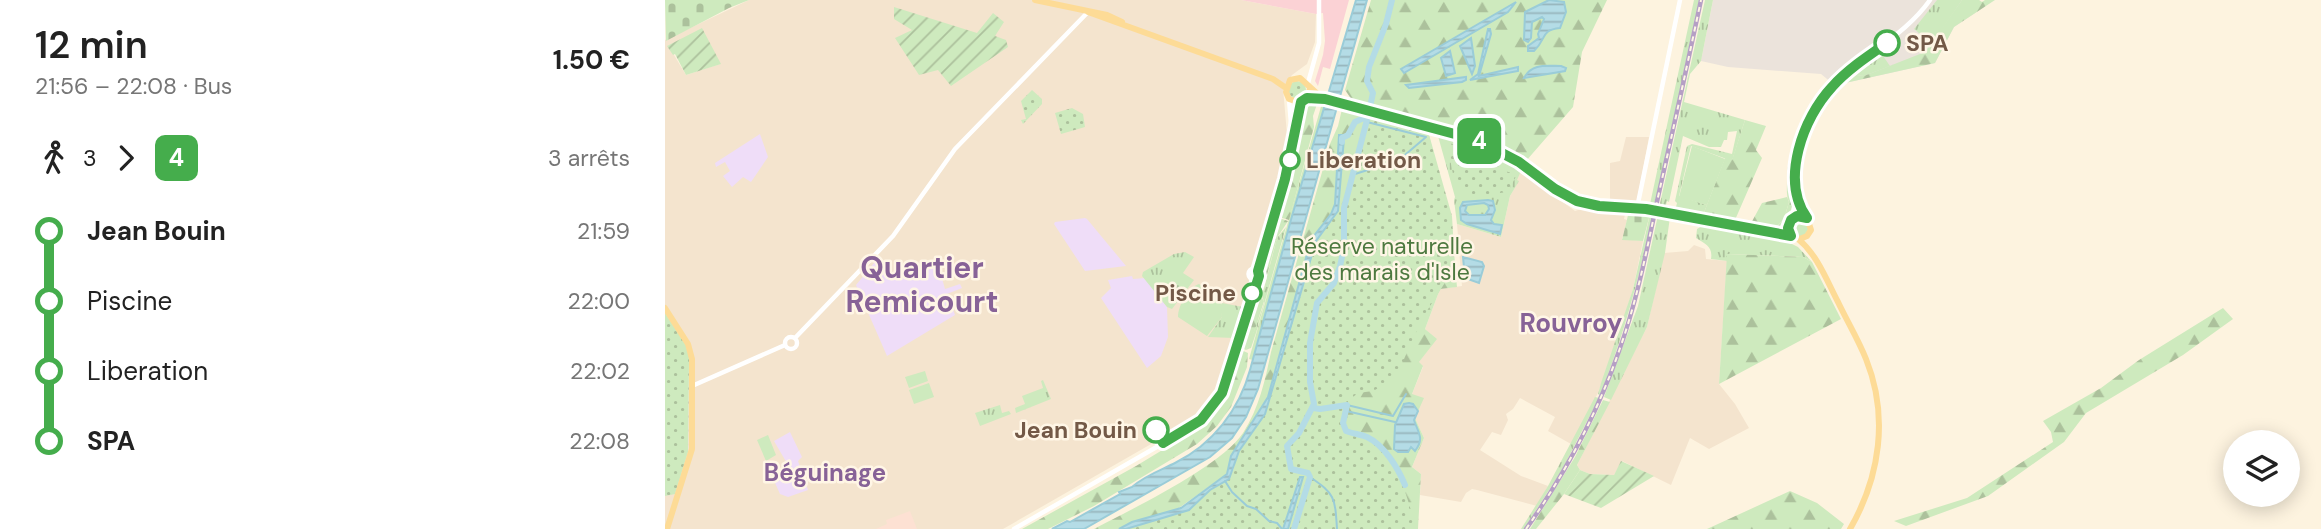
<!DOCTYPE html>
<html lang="fr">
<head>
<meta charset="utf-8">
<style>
	body { margin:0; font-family:"DM Sans",sans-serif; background:#f2f2f2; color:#222; height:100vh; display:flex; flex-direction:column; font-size:26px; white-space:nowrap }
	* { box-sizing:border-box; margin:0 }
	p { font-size:23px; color:#767676 }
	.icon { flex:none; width:38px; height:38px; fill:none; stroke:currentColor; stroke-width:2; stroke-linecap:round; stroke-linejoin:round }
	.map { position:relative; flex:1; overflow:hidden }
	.details { display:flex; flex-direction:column; background:#fff; width:665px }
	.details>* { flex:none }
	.badge { padding:0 14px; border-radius:10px; font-size:24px; line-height:46px }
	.controls { position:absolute; left:1558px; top:430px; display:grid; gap:14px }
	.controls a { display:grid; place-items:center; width:77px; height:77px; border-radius:50%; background:#fff; box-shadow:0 4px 18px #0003; font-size:35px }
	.map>.badge { position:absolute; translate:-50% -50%; box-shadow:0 0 0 4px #fff }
	.legs { display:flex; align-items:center; gap:10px; height:77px; padding:0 35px; font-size:23px }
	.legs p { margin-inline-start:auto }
	.overview { display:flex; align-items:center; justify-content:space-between; height:119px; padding:0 35px }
	h1 { font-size:38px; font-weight:600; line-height:52px }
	ul { padding:0 35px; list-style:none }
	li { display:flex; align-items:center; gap:24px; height:70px; font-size:26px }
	li i { display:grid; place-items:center; width:10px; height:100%; margin:0 9px; background:currentColor }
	li i::after { content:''; width:18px; height:18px; margin:-9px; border:5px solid; border-radius:50%; background:#fff }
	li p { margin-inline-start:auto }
	li:first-child i { background:linear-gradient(#0000 50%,currentColor 0) }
	li:last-child i { background:linear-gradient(currentColor 50%,#0000 0) }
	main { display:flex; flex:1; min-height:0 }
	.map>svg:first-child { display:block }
	.residential { fill:#f4e4ce; fill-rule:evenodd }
	.commercial { fill:#fde1d3 }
	.industrial { fill:#ebe3db }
	.education { fill:#efddf8 }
	.medical { fill:#fbd2d5 }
	.grass { fill:url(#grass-tufts) }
	.forest { fill:url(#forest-firs) }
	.cemetery { fill:url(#cemetery-stones) }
	.park { fill:url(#park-dots) }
	.garden { fill:url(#garden-furrows) }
	.pitch { fill:#ceeabe }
	.water { fill:url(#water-rules); stroke:#9accd8; stroke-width:2; fill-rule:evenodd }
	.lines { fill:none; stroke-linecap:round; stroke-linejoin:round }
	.stream { stroke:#9accd8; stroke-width:2 }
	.river { stroke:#b4dce6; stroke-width:6 }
	.minor { stroke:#fff; stroke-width:4.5 }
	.major { stroke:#fddb96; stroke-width:6 }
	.rail-casing { stroke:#b59fc5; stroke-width:4.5 }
	.rail { stroke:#fff6e6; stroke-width:2; stroke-dasharray:5; stroke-linecap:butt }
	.line-1-casing { stroke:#fff; stroke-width:16 }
	.line-1 { stroke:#45ad4c; stroke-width:10 }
	.stop-1-dot { fill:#fff; stroke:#45ad4c; stroke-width:3.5 }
	.labels { text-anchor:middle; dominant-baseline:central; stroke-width:5; stroke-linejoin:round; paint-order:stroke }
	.stop-label { font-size:23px; font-weight:bold; fill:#735947; stroke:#fff6e6; text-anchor:start }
	.park-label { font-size:23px; fill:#4d793f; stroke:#fff6e6 }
	.neighbourhood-label { font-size:24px; font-weight:bold; fill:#876297; stroke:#fff6e6 }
	.quarter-label { font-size:26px; font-weight:bold; fill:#876297; stroke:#fff6e6 }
	.district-label { font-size:30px; font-weight:bold; fill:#876297; stroke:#fff6e6 }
</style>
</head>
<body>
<main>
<section class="details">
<div class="overview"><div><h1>12 min</h1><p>21:56 – 22:08 · Bus</p></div><b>1.50 €</b></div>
<div class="legs"><svg class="icon" aria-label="walk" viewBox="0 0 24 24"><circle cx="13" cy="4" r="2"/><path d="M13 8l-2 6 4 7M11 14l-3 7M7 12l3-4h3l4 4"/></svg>3<svg class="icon" aria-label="forward" viewBox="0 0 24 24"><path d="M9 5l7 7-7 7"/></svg><b class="badge" style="background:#45ad4c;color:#fff">4</b><p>3 arrêts</p></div>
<ul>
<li><i style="color:#45ad4c"></i><b>Jean Bouin</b><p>21:59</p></li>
<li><i style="color:#45ad4c"></i><span>Piscine</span><p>22:00</p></li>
<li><i style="color:#45ad4c"></i><span>Liberation</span><p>22:02</p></li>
<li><i style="color:#45ad4c"></i><b>SPA</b><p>22:08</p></li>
</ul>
</section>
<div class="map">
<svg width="1656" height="529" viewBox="0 0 1656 529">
	<defs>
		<pattern id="grass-tufts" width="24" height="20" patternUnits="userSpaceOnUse" patternTransform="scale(1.75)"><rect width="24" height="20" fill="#ceeabe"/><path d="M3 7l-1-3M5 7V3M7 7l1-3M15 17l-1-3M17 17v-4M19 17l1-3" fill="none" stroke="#acc19c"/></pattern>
		<pattern id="forest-firs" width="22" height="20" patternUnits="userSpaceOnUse" patternTransform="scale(1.75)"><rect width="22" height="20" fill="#ceeabe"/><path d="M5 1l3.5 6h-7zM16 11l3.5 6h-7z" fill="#acc19c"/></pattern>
		<pattern id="cemetery-stones" width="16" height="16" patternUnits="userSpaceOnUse" patternTransform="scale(1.75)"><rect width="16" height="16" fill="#ceeabe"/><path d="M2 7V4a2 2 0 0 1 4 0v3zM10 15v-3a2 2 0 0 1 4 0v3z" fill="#acc19c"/></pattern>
		<pattern id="park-dots" width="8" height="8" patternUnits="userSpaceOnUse" patternTransform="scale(1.75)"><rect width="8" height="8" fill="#ceeabe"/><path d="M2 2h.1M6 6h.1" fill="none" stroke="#acc19c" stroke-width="1.8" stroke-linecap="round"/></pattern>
		<pattern id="garden-furrows" width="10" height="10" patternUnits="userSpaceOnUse" patternTransform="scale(1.75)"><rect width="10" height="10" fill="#ceeabe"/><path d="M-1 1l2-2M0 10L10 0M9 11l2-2" fill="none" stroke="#acc19c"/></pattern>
		<pattern id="water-rules" width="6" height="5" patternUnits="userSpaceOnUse" patternTransform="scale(1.75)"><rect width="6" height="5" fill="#b4dce6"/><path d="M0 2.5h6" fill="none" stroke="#97b5bc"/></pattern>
	</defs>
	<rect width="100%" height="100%" fill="#fdf3df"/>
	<path class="residential" d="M84,0h492l75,14 -1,28 -8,22 -15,11 -9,13 5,58 -68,237 -17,26 -17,15 -183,105h-338v-489zM3,45l52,19 -34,11z
		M961,137h23l-12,64 -6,4 -21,-1v-41l10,-2z
		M856,171l54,40 10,-3 40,6 -1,5 3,1 -5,19 21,2 -10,48 -13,41 -22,63 -27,51 -23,-13 7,-14 -35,-19 -7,11 -7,5 2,6 -7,15 -9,-3 -12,18 41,26 27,10 -11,20 -60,-16 -5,-1 -6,4 -5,9 -41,-7 1,-21 -9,-7 12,-29 -9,-20 -3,-24 11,-27 -5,-4 18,-24 -11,-10 15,-40 22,-3 -5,-62 44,13 9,-41 8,-14 -2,-2z
		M1029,245l11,4 1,10 21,2 -8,123 16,20 14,24 -40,21 -19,-11 -19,47 -49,-24 -8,14 -24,-1 -10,-4 -3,-5 70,-138 17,-74 24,-2z"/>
	<path class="commercial" d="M245,511l7,18h-41l11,-5 -1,-4z"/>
	<path class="industrial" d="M1048,0h266l5,7 -30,20 -19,36 -90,20 -7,5 -17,-14 -93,-7 -27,-6z"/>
	<path class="education" d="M95,134l8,23 -17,25 -8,-5 -11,10 -9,-11 7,-5 -5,-9 -9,5 -1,-4z
		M420,218l2,1 39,47 -41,5 -31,-47 1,-2z
		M214,257l9,21 47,-16 3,9h2l5,18 15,-5 2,4 -15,6 8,21 -68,41 -31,-71z
		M467,276l1,3 12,-1 22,29 1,30 -7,19 -14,12 -46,-70 10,-10 -3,-8z
		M125,432l12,25 -4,4 10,29 -20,7 -8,-3 -9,-20 17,-9 -14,-24z"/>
	<path class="medical" d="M576,0h108l-19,69 -7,-2 -5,19 -3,-5 8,-26 2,-14 -2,-28 -7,1z"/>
	<path class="grass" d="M1029,0h5l-44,207 -12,-3h7z
		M1040,0h8l-12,61 -11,13 -6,28 61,18 -13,41 -41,-15 -12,50 28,9 -4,10 -17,-5 -11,1 2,-8 -2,-2 12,-55 5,-2 40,10 5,-23 -9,1 -1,8h-3l-3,7h-12l-26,-11 -14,66 -2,-1 -2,8 -6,-1z
		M1272,0h25l-30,44 -18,-15z
		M1216,53l9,13 -26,10 -7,-1 -2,-4z
		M1148,99l2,1c-11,22 -21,44 -24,69 -1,13 4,33 -1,45 -4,8 -8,12 -16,15l10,-10 5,-17c-3,-7 -2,-14 -2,-22 0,-31 16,-53 26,-81z
		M657,103h4l-73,257 -4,-1z
		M775,134l41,12 45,26 2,4 -7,-5 -4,9 2,1 -9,15 -9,41 -44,-13 -3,-24 1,-3 -17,-61z
		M985,214l3,1c-14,62 -29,121 -53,180l-2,-1 3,-11 32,-94z
		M993,215l12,2 -5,36 -18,74 -36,73 -7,-3 34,-91z
		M1139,218l5,7 -2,9 -6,3 -8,-2 -3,-10 1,-4z
		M1039,225l86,18 8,4 14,15 -9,-5 -76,-3v7l-16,-2c2,-12 -5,-15 -15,-21l1,-9z
		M621,227l-30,106 -5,15 -5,2c2,-3 18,-44 18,-48 0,-2 -2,-4 -2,-6l15,-58z
		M520,252l9,5 -11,16 11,7 -22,29 -5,-2 -25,-31 1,-4 31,-18z
		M557,303l21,4 1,3c-12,44 -19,93 -61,119l-3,-2c35,-20 43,-53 54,-89l-26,-1 14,-20 -2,-10z
		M378,380l8,19 -35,14 -1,-5 10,-4 -3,-8 21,-8 -2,-7z
		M930,397l4,1 -37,72 -38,59h-3l27,-43z
		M335,405l2,8 7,-2 2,3 -31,12 -5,-13z"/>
	<path class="forest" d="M706,0h236l-25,52 -9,55 -47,54 -43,-23 -131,-38 -7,-10z
		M1297,0h17l3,2 3,-2h10l-41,27 -19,36 -90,20 -2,-4 9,-8 5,4 7,1 61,-24z
		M647,101h6l-5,15 1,11 -25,93 -10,-3 15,-55 6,-35 5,-14 -1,-5z
		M677,109l86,23 22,84 7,71 -17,2 -15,40 12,10 -18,23 4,4 -11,28 12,4 -9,20 9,20 -12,29 9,7 -3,55h-16l-102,-52 -174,52 63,-19 21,-20 11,-5 13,-16 5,-18 26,-37 51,-173 22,-30 6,-73 -5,-3 -4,68 -4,11 -18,23 -4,10 -41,150 -36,59 -5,18 -51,36 -44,12 -13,7h-25c38,-20 126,-62 149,-96 16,-25 22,-52 28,-81l59,-208 8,-18z
		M1080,120l21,6 -10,24 6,8 -27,62 -32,-5 22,-57 7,2z
		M1122,197l2,5 -5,17 -10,10 -24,-4 12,-22z
		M819,203l4,2 2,5 -5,5h-16l-4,-4 2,-6z
		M614,218l9,3 -11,17 -16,59 3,4c-3,10 -13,43 -18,49l-4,-2z
		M1062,254l76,3 9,5 29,57 -122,65z
		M1558,308l10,11 -50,36 -97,58 -22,29 -76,54 -82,30 -12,-5 73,-23 86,-56 -2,-10 -8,-11 58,-33 38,-28z
		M576,350l7,3 -1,14 -16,40 -14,19 -20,18 -103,62 -46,23h-26l114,-63 66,-40 22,-25 7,-14z
		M938,400l7,2 -33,63 3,5 -16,24 -28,35h-6l45,-72z
		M1125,491l27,12 27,21 -3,5h-134z"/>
	<path class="cemetery" d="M0,0h84l-20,8 -63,33z
		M964,211l21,3 -7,27 -21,-1z"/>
	<path class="park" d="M623 90a9 9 0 1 1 18 0a9 9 0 1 1-18 0Z
		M367,90l10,9v5l-19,20 -2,-4 5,-1 -5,-18z
		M407,108l11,6 2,13 -24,7 -6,-21z
		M708,116l55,15 24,85 3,51 -32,50 -28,62 -22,12 -15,2 -10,8 -1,25c10,5 22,9 31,16 15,12 36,67 36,87h-288l63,-19 44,-37 3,-14 34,-58 46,-160 27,-39z
		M785,143l58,29 9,2 -9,18 -43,5 -3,-17 -2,7 -4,1 -1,-4 -8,-40z
		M0,313l21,32 3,11 -1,96 -13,42 -10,2z"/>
	<path class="garden" d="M229,7l83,26 16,-20 11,9 -9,14 11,4 2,7 -57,39 -13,-16 -19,5 -24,-37 17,-8 -18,-11z
		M37,28l19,36 -35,11 -11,-21 -2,1 -6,-9z
		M956,461l33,15 -53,32 -37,-14 16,-24 10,4 24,1z"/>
	<path class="pitch" d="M1027,146l33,13 -18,46 -28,-8z
		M534,284l22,15 1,18 -15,19 -29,-19c0,-12 11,-30 21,-33z
		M260,371l3,10 -19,7 -4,-11z
		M264,383l5,14 -20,7 -5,-14z
		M103,435l8,20 -10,6 -9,-21z"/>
	<path class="water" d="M691,0h11l-109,389 -12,28 -14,21 -22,19 -126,72h-32l15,-8 3,1 50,-28 -1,-2 13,-5c12,-11 29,-17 43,-24 38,-19 64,-53 75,-93l42,-154z
		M884,0l15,2 2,10 -6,16c-20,2 -13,11 -26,23h-6v-5l11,-8 -1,-4 6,-15 -2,-2 -10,5 -1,16 -3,4 -4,-2 1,-28z
		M851,2l-8,10 -104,61 -3,-4z
		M823,29h2l1,5 -12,42 39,-9v4l-48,9 8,-6z
		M806,38l4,28 -3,8 -12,-28z
		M785,51l5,22 -9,3 -5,-18z
		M896,66l5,2 -1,3 -41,7c8,-15 22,-12 37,-12z
		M801,77v3l-4,2 -53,6 -3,-3z
		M674,135h4l1,3 -6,73 -22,30 -51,173 -26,37 -10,28 -19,11 -21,20 -63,19h-7l13,-7 49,-14 46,-34 4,-18 37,-59 41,-150 4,-10 18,-23 4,-10z
		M823,200l5,1 2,9 -4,10 3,4 8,1 -2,9 -33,-10 -6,-4 -1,-12 3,-6zM819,203l4,2 1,4 -4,6h-16l-4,-4 2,-6z
		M798,257l19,5 2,4 -5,17 -14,-5z
		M744,403l4,1 5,7 -4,9c4,13 11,18 1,31l-4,-4 -3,5h-10l-4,-3 1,-24 9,-21z
		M635,477h3l-15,52h-5z"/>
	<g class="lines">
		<path class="stream" d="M687,175l47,-15 27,-23 -59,-15
			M682,405l46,11 13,-22
			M681,411l49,11
			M645,477c25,17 25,20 27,52
			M560,481l7,11 15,14 9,3 13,12 8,2 5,6"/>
		<path class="river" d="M677,142v-4l6,-3 7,-13 13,-6 5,-23 -6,-12 2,-14 17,-43 6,-24
			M648,408l7,1 27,-4 -4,18 3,8c7,3 14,3 21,6 17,8 31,31 38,48
			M629,529l16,-52 -2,-4 -17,-4 -4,-23 12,-13 15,-29 -4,-22v-39l7,-40 17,-20 6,-17 4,-18v-40l24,-92"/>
		<path class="minor" d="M643,83l11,-40v-43
			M624,99l3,37
			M1132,193l3,14 6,11
			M972,208l43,-208
			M1126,219c6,-13 4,-28 5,-42 1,-25 9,-50 22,-71 27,-45 82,-63 112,-106
			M583.5 274a5.5 5.5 0 1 1 11 0a5.5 5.5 0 1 1-11 0Z
			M593,271l32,-112 11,-57
			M120 343a6 6 0 1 1 12 0a6 6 0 1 1-12 0Z
			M130,338l98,-102 62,-87 133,-137
			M27,386l93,-41
			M349,529l174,-100c47,-32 54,-99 68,-150"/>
		<path class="major" d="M370,0l72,15 15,7
			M423,12l185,67 13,9
			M645,89l-3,9 -9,4 -9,-3 -3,-7 4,-12 10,-2 22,20
			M642,98l18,1 152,41 46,24 32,25 22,12 23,6 46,2 154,30 7,-3 4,-6 -4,-12 -7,-2 -9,4 -3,8 3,8
			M1133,239c19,15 29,42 40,63 9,19 20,37 28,57 23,57 14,118 -16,170
			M0,308l23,36 4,15v90l-25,80"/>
		<defs>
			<path id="rail" d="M861,529c39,-55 71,-115 93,-178 18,-50 28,-102 39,-154 15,-66 29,-131 43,-197"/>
		</defs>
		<use href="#rail" class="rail-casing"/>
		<use href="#rail" class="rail"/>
	</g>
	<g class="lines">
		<defs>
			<path id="line-1" d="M491,430l7,13 38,-23 21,-27 37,-117 -1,-5 27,-92 16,-77 6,-4 18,1 152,41 42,22 36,27 22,12 22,5 47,3 145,27 -3,-8 3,-8 6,-4 10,2c-27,-38 -4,-100 25,-131 15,-17 36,-31 55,-44"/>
		</defs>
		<use href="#line-1" class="line-1-casing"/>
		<use href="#line-1" class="line-1"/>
	</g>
	<g class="stop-1-dot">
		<circle cx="1222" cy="43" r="12"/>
		<circle cx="625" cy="160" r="9"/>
		<circle cx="587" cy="293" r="9"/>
		<circle cx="491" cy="430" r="12"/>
	</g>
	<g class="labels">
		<g class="stop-label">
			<text x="1241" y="43">SPA</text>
			<text x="641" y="160">Liberation</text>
			<text x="571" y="293" text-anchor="end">Piscine</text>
			<text x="472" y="430" text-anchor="end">Jean Bouin</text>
		</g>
		<g class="park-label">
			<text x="717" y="246">Réserve naturelle<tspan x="717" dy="26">des marais d'Isle</tspan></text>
		</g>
		<g class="neighbourhood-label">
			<text x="160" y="472">Béguinage</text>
		</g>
		<g class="quarter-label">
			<text x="906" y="323">Rouvroy</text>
		</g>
		<g class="district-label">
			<text x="257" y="267">Quartier<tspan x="257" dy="34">Remicourt</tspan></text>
		</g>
	</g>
</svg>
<div class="controls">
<a><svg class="icon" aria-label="layers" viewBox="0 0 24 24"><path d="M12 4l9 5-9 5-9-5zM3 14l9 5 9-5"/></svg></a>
</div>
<b class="badge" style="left:814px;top:141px;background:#45ad4c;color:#fff">4</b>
</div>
</main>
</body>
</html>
